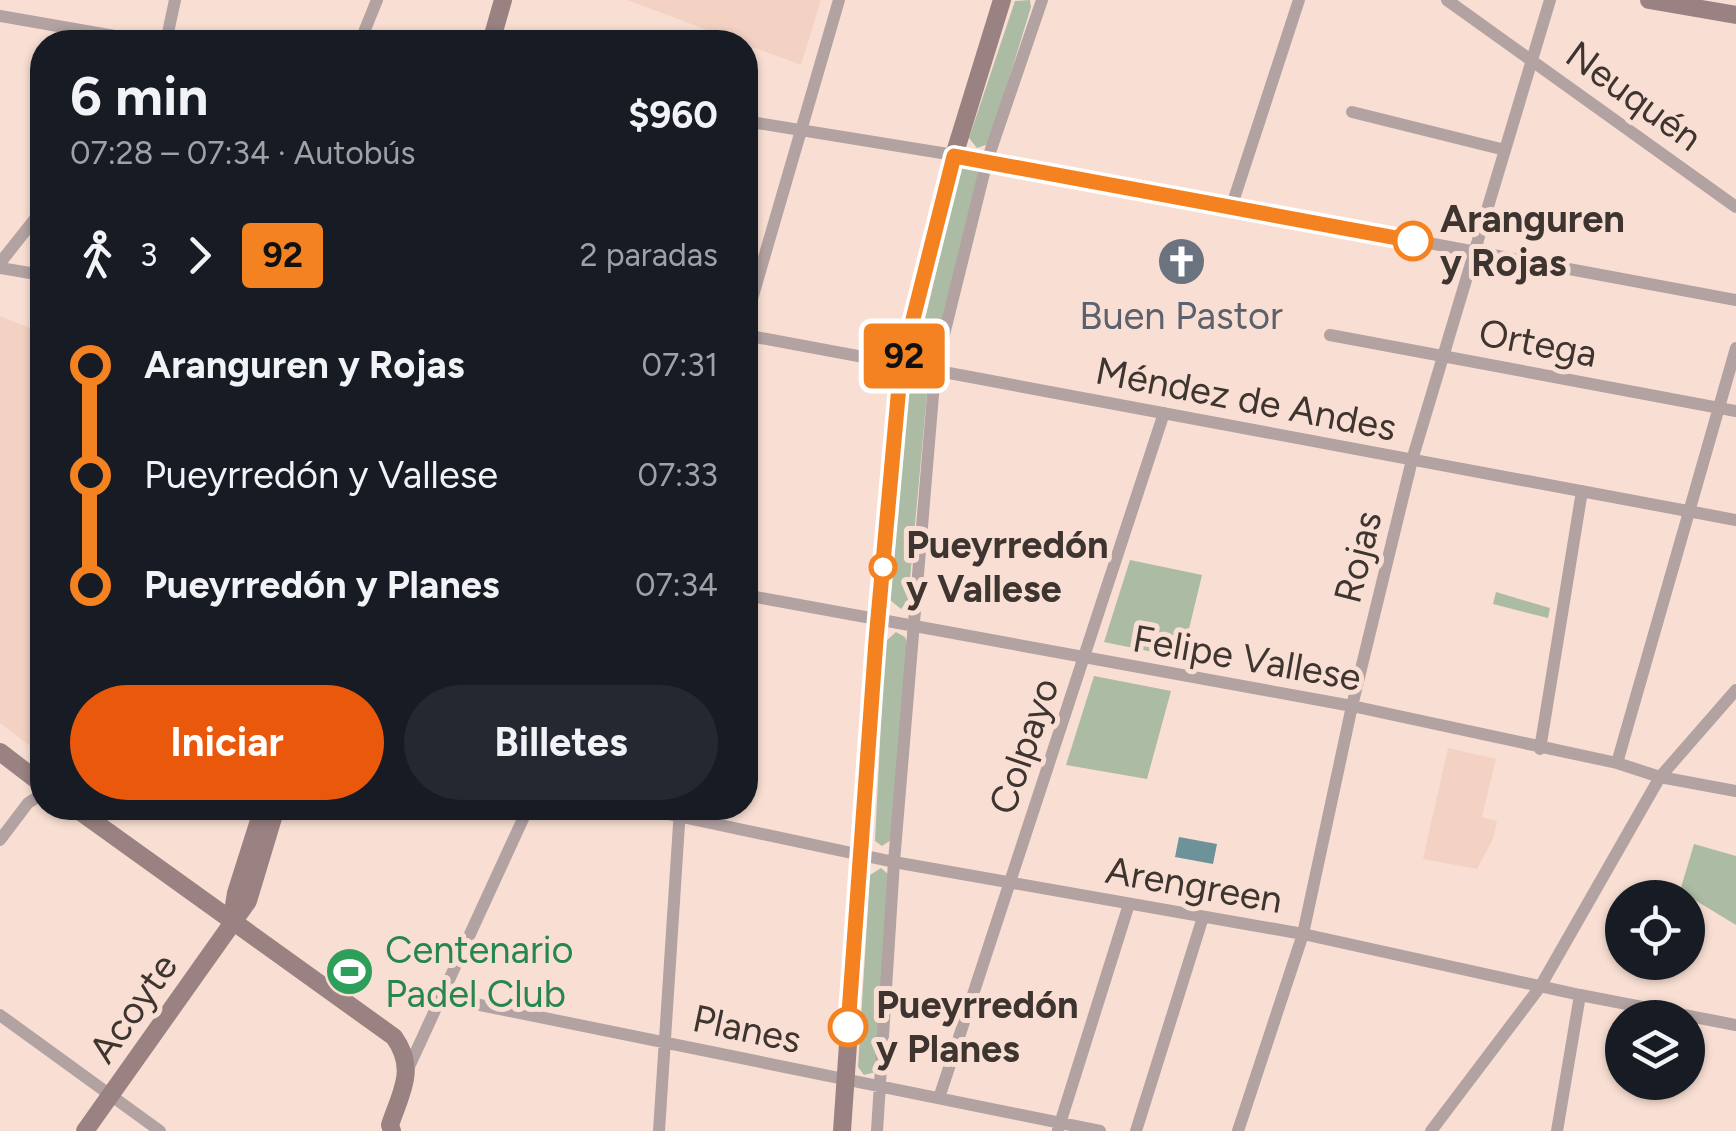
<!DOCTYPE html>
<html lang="es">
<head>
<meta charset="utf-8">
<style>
	body { margin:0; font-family:Figtree,sans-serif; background:#242831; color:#f1f3f6; height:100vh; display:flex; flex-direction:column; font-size:38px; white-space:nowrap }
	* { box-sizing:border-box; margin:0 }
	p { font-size:32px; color:#9ea1a6 }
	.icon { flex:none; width:55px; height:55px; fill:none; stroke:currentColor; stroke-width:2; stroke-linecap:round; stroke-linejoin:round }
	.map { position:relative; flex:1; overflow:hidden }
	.side { position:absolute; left:30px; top:30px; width:728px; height:790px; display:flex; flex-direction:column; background:#171b24; border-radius:40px; box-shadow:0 2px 8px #0004 }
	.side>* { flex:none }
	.badge { padding:0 20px; border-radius:8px; font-size:35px; line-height:65px }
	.controls { position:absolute; left:1605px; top:880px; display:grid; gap:20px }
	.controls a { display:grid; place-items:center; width:100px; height:100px; border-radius:50%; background:#171b24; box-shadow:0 2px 8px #0004; font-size:50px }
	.map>.badge { position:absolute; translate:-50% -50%; box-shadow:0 0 0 5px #fff }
	.legs { display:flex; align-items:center; gap:15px; height:110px; padding:0 40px; font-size:32px }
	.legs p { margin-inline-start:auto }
	.head { display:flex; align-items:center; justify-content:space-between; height:170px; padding:0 40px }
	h1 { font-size:55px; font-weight:700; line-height:75px }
	.action { display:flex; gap:20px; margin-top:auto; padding:20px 40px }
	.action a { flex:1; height:115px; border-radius:60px; background:#ea580c; color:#fff; font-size:40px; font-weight:700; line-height:115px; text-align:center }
	.action a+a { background:#242831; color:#f1f3f6 }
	ul { padding:0 40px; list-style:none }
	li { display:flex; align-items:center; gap:35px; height:110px; font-size:38px }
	li i { display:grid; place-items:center; width:15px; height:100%; margin:0 12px; background:currentColor }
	li i::after { content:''; width:25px; height:25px; margin:-12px; border:8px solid; border-radius:50%; background:#171b24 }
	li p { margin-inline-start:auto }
	li:first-child i { background:linear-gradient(#0000 50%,currentColor 0) }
	li:last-child i { background:linear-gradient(currentColor 50%,#0000 0) }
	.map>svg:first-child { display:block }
	.built { fill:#f3d2c3 }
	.green { fill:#acbba3 }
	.water { fill:#6d929a }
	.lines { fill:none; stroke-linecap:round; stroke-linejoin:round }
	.street { stroke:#b2a2a2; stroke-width:12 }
	.secondary { stroke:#998281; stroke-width:18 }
	.line-1-casing { stroke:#fff; stroke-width:22 }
	.line-1 { stroke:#f58220; stroke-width:15 }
	.stop-1-dot { fill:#fff; stroke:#f58220; stroke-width:5 }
	.labels { text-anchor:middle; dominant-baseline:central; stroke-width:10; stroke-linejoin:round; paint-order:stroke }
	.street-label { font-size:38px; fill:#3e3430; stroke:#f9dfd3 }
	.stop-label { font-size:38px; font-weight:bold; fill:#3e3430; stroke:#f9dfd3; text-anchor:start }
	.worship-label { font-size:38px; fill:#5b616d; stroke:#f9dfd3 }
	.leisure-label { font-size:38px; fill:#27864d; stroke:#f9dfd3; text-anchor:start }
</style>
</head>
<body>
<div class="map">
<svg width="1736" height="1131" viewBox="0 0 1736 1131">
	<rect width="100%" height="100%" fill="#f9dfd3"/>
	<path class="built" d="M627,0h194l-20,65z
		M0,316l42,17v422l-42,-32z
		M1448,748l48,11 -14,58 15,4 -4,18 -16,30 -54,-10z"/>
	<path class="green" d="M1030,0l1,7 -42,137 -12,4 -8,-10 46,-137z
		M967,164l11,6 1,5 -47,183 -10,2 -5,-6 43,-184z
		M913,379l15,4 -20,218 -7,8 -11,-9 19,-216z
		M1130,560l72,15 -20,83 -78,-16z
		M1496,592l54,16 -2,10 -55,-14z
		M896,632l9,5 2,6 -16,197 -9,6 -7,-5 10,-199z
		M1094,676l77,15 -24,88 -81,-14z
		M1694,844l42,12v69l-56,-34z
		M881,868l8,7 -13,197 -12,3 -6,-8 12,-192z"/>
	<path class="water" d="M1179,837l38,7 -4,20 -38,-7z"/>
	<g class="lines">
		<path class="street" d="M1447,0l289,207
			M0,16l149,26
			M166,42l9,-42
			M360,42l17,-42
			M1352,112l153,38
			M745,121l209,34 782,145
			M1231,208l68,-208
			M0,263l42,-53
			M0,268l42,7
			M745,323l94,-323
			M745,335l991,185
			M1330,335l406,76
			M745,595l607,111 265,57 43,14 76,14
			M1540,749l42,-258
			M1617,763l119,-415
			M640,808l254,54 409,72 277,61 156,30
			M0,840l28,-37 14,-9
			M441,997l659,134
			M0,1015l160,116
			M408,1069l120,-261
			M939,1098l225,-685
			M1058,1130l71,-226
			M659,1131l21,-322
			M877,1131l17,-269 41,-491 52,-210 55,-161
			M1136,1131l67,-214
			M1238,1131l65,-197 49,-228 60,-246 138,-460
			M1431,1131l109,-144 120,-210 76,-87
			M1557,1131l23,-136"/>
		<path class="secondary" d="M1649,0l87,15
			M491,42l12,-42
			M0,752l42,32
			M75,808l319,229c23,32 7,55 -4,88l2,6
			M232,918l4,-25 27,-85
			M85,1131l163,-230 28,-93
			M842,1131l34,-492 26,-275 46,-189 54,-175"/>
	</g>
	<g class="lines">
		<defs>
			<path id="line-1" d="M848,1027l28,-387 23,-254 9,-47 46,-183 459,85"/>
		</defs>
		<use href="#line-1" class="line-1-casing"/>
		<use href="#line-1" class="line-1"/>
	</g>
	<defs>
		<symbol id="church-disc" viewBox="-11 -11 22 22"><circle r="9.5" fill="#6b7280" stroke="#f9dfd3"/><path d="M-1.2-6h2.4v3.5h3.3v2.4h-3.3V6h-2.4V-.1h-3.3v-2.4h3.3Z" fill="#fff"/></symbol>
		<symbol id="stadium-disc" viewBox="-11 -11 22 22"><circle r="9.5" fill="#2e9e5b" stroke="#f9dfd3"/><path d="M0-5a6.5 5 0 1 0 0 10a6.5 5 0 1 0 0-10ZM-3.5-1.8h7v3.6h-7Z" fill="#fff"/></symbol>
	</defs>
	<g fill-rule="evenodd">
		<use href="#church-disc" x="1154" y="234" width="55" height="55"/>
		<use href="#stadium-disc" x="322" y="944" width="55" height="55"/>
	</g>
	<g class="stop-1-dot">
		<circle cx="1413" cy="241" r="18"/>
		<circle cx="883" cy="567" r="12"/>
		<circle cx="848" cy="1027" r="18"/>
	</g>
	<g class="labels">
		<g class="street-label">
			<text transform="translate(1634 96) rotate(36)">Neuquén</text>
			<text transform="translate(1538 343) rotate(11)">Ortega</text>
			<text transform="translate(1246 399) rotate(11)">Méndez de Andes</text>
			<text transform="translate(1358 557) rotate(-76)">Rojas</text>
			<text transform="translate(1247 658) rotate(10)">Felipe Vallese</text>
			<text transform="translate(1024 746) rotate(-71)">Colpayo</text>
			<text transform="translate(1194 885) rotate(10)">Arengreen</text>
			<text transform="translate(133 1008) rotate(-55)">Acoyte</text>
			<text transform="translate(747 1029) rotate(12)">Planes</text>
		</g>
		<g class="stop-label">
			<text x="1440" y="219">Aranguren<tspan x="1440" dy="44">y Rojas</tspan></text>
			<text x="906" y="545">Pueyrredón<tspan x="906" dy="44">y Vallese</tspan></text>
			<text x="876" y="1005">Pueyrredón<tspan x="876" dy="44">y Planes</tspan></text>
		</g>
		<g class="worship-label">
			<text x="1181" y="316">Buen Pastor</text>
		</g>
		<g class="leisure-label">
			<text x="385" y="950">Centenario<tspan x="385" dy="44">Padel Club</tspan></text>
		</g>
	</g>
</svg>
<div class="controls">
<a><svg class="icon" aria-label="locate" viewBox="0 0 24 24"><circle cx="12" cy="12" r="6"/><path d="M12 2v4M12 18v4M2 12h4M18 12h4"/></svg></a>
<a><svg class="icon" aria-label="layers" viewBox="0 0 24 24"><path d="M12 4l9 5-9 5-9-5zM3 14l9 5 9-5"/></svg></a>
</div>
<b class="badge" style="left:904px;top:356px;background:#f58220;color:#111">92</b>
<section class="side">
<div class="head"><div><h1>6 min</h1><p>07:28 – 07:34 · Autobús</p></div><b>$960</b></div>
<div class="legs"><svg class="icon" aria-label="walk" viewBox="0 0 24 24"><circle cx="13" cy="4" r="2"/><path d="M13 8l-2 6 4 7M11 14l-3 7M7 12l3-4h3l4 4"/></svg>3<svg class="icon" aria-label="forward" viewBox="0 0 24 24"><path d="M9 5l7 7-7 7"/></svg><b class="badge" style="background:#f58220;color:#111">92</b><p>2 paradas</p></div>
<ul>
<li><i style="color:#f58220"></i><b>Aranguren y Rojas</b><p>07:31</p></li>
<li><i style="color:#f58220"></i><span>Pueyrredón y Vallese</span><p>07:33</p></li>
<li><i style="color:#f58220"></i><b>Pueyrredón y Planes</b><p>07:34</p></li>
</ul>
<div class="action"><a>Iniciar</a><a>Billetes</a></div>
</section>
</div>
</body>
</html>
